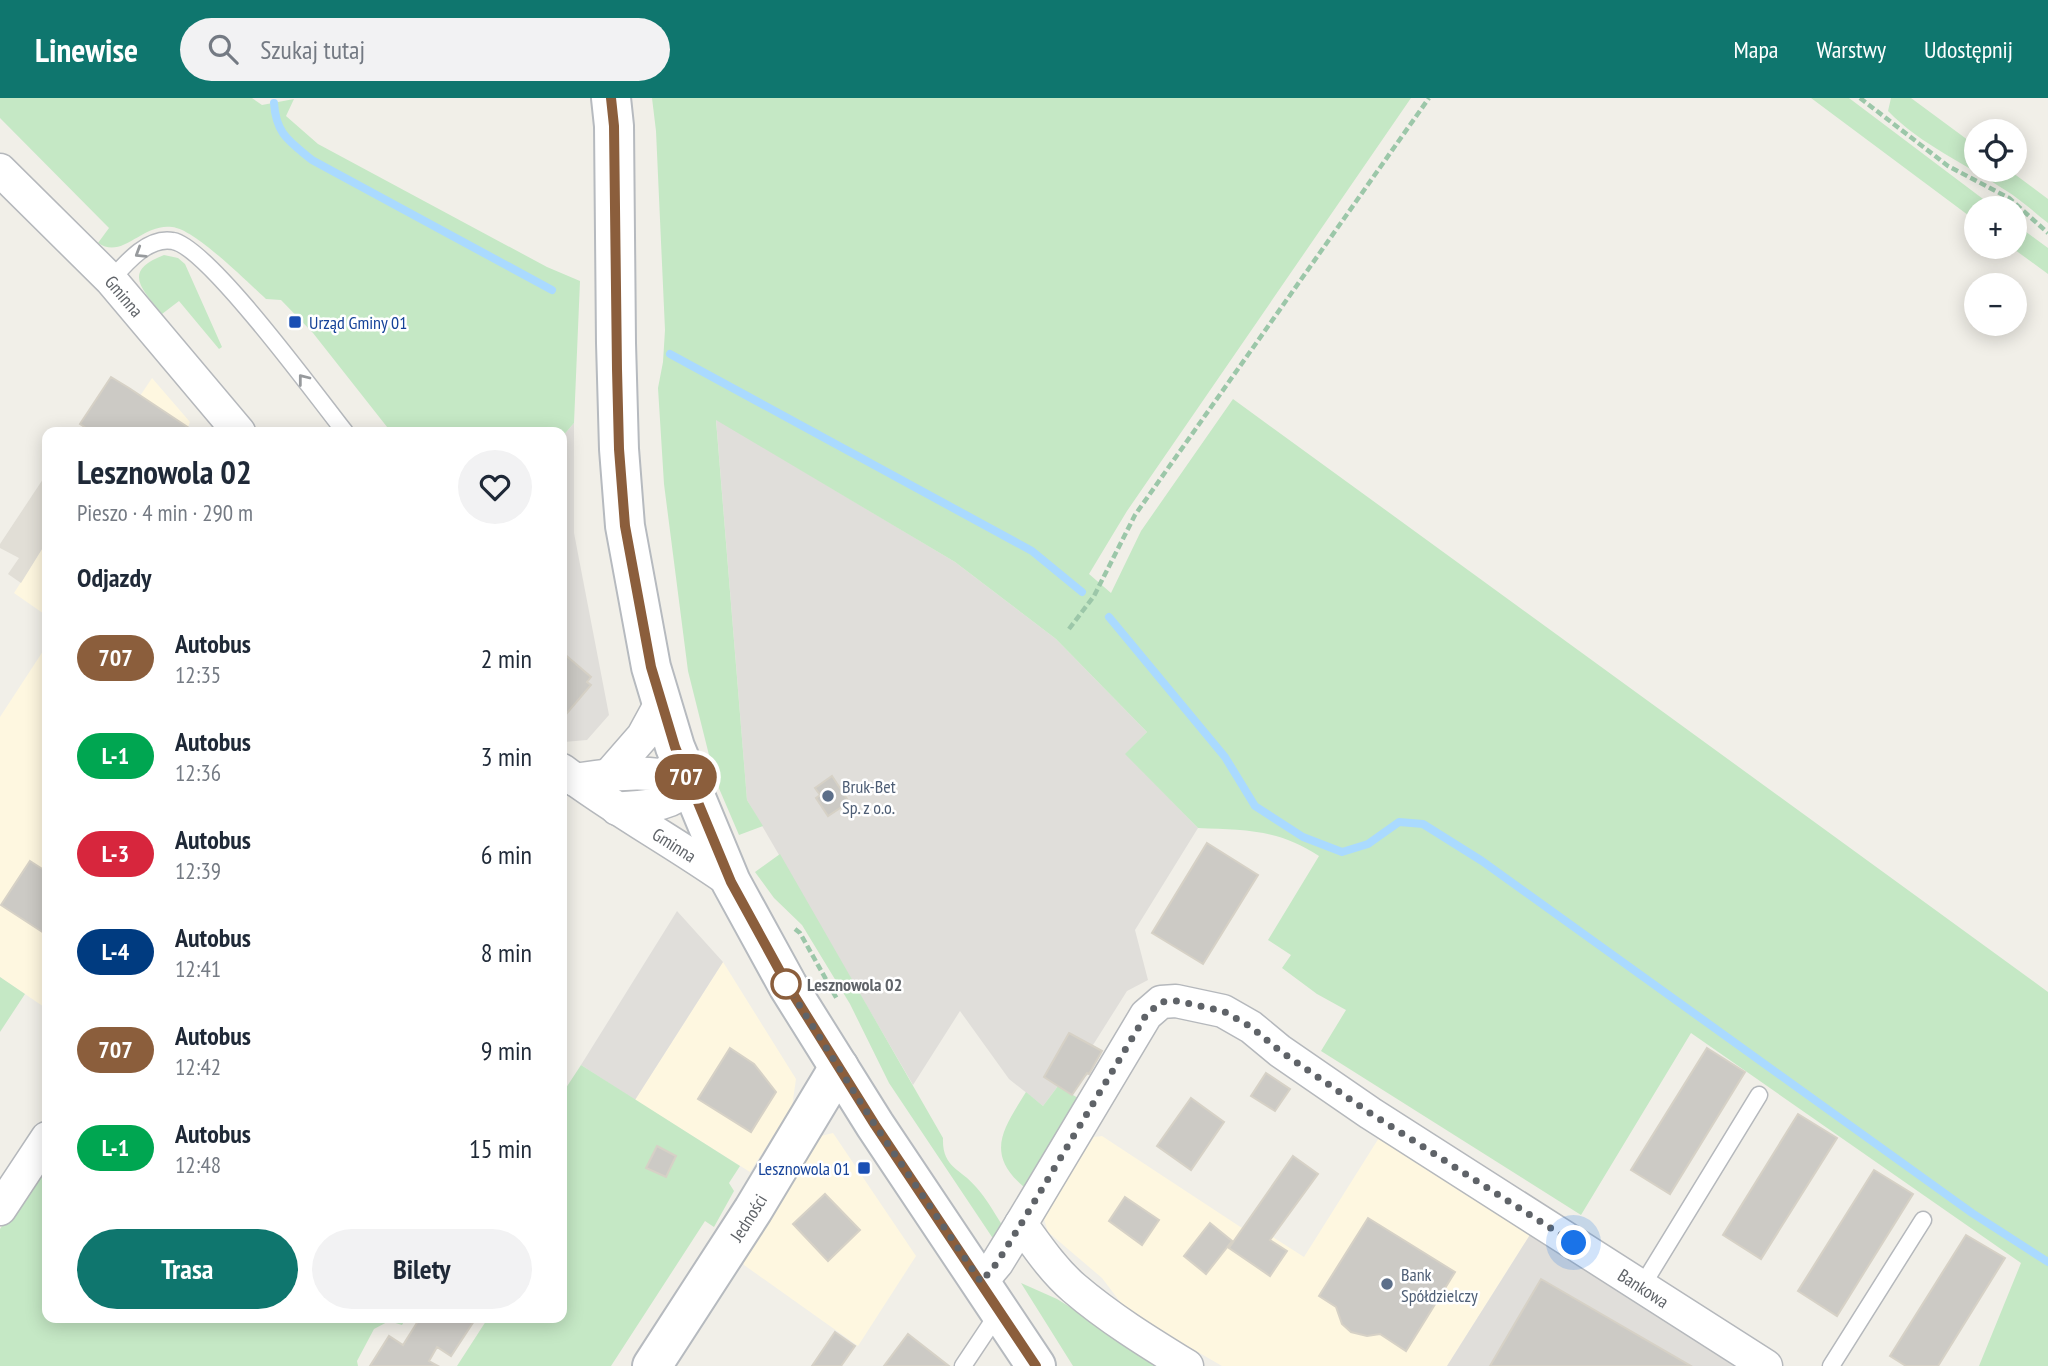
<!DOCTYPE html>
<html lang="pl">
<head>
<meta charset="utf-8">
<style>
	body { margin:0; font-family:"PT Sans Narrow",sans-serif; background:#f2f2f3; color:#1f2937; height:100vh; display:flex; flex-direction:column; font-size:26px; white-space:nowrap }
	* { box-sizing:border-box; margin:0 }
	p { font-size:23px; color:#747a83 }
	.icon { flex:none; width:38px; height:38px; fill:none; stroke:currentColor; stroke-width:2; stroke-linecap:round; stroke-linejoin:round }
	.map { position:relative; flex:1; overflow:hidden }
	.details { position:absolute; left:42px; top:329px; width:525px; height:896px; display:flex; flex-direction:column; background:#fff; border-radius:14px; box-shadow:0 4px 18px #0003 }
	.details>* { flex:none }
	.badge { padding:0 14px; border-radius:23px; font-size:24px; line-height:46px }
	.controls { position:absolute; left:1964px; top:21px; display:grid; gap:14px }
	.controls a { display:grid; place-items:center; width:63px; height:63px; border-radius:50%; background:#fff; box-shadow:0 4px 18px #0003; font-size:35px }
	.you { position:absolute; width:35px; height:35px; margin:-18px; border:5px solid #fff; border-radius:50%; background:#1a73e8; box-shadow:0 0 0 10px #1a73e833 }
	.map>.badge { position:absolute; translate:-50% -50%; box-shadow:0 0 0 4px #fff }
	h2 { padding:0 35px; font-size:26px; line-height:63px }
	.round { display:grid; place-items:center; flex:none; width:74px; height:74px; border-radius:37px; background:#f2f2f3 }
	.headline { display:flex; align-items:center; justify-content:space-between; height:119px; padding:0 35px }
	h1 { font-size:33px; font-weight:800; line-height:52px }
	.cta { display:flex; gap:14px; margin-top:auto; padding:14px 35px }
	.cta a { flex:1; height:80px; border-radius:42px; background:#0f766e; color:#fff; font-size:28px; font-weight:800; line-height:80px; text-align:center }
	.cta a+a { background:#f2f2f3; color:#1f2937 }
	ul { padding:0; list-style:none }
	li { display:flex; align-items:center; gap:21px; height:98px; padding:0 35px }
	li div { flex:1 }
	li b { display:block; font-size:26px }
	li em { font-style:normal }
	li .badge { min-width:77px; font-weight:700; text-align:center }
	header { display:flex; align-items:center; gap:42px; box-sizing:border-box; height:98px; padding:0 35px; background:#0f766e; color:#fff }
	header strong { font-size:33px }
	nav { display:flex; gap:38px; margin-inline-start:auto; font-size:24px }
	.search { width:490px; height:63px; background:#f2f2f3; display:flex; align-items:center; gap:18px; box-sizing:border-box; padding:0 24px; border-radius:38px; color:#747a83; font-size:26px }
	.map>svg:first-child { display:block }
	.commercial { fill:#fef7e0 }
	.industrial { fill:#e0deda }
	.education { fill:#e1ded6 }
	.green { fill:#c5e8c5 }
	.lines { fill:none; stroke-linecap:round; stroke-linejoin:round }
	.stream { stroke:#aadaff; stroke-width:8 }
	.building { fill:#cccac5; stroke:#d6d1c6; stroke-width:2 }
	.lane-casing { stroke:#b5b8bc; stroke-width:19 }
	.street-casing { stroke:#b5b8bc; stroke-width:35 }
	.secondary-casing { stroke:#b6babf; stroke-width:42 }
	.path { stroke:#9cc7a9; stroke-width:4.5; stroke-dasharray:7 3.5; stroke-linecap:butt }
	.lane { stroke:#fff; stroke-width:16 }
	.street { stroke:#fff; stroke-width:32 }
	.secondary { stroke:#fff; stroke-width:38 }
	.oneway { stroke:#979a9d }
	.line-casing { stroke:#fff; stroke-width:16 }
	.line { stroke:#8b5e3c; stroke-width:10 }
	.walk { stroke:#5f6368; stroke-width:7; stroke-dasharray:0 12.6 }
	.transit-dot { fill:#1a4fb4; stroke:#fff; stroke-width:2.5 }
	.service-dot { fill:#5c6f8a; stroke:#fff; stroke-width:2.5 }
	.stop-dot { fill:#fff; stroke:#8b5e3c; stroke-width:3.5 }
	.labels { text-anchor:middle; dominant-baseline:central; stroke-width:5; stroke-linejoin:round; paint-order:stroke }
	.street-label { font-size:18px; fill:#5f6368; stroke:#fff }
	.transit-label { font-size:18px; fill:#164399; stroke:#fff; text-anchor:start }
	.service-label { font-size:18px; fill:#4e5e75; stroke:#fff; text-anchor:start }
	.stop-label { font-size:18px; font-weight:bold; fill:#5f6368; stroke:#fff; text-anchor:start }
</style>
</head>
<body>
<header>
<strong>Linewise</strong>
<div class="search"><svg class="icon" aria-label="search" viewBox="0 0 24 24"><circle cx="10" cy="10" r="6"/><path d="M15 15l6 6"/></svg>Szukaj tutaj</div>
<nav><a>Mapa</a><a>Warstwy</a><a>Udostępnij</a></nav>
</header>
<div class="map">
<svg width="2048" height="1268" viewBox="0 0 2048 1268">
	<rect width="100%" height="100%" fill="#f1efe8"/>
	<path class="commercial" d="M152,280l38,44 -2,5 -3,5h-69z
		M47,443v75l-33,-23z
		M47,547v364l-47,-32v-260z
		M723,864l73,117 -4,28 -42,65 -115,-72z
		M833,1035l83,123 -58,90 -114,-81 -2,-6 79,-123z
		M1382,1035l151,97 -86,136h-225l-95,-55 -25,-33 -54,-46 -5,-16 51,-79 8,-1 140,92 6,-7 56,36z"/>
	<path class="industrial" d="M716,321l239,143 101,77 91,93 -21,22 72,74 -63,102 13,50 -21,11 -34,54 9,6 -13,23 -6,4 -11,17 -14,-9 -15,20 -34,-27 -49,-68 -47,74 -166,-285z
		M574,325v110l35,182 -22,25 -23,2 -2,-2v-303z
		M677,813l46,51 -88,138 -54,-35z
		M1533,1132l209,136h-295z"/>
	<path class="education" d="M47,375v68l-26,42 -13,-9 11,-16 -19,-10v-4z"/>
	<path class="green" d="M0,0h252l10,7 32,-6 -8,17 32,28 229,123 33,14 -6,142 -12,14v-5h-171l-78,-99 -32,-33 -15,-1c-19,-17 -71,-70 -94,-72 -30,-4 -49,33 -74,16l11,-15 -109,-110z
		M652,0h759l-284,413 -38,63 22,19 30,-62 92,-132 815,593v374h-69l42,-103 -330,-230 -110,182 -260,-164 25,-41 -29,-16 -35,-26 9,-13 -23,-15 51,-84c-41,-27 -74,-26 -121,-28l-73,-74 22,-22 -91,-93 -101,-77 -239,-142 31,380 16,26 -24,9 -24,-56 -27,-108 -24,-187 -6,-96 5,-26 2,-32 -9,-199z
		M1811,0h38l146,110h-19v13z
		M1891,0h20l65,48v24h33l39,29v24c-14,-11 -28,-24 -43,-33 -39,-26 -84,-45 -117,-79z
		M2014,125l34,25v26l-37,-27h3z
		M164,157l14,3 7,6 37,83 -3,2 -40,-48 -17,13c-21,-26 -40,-43 2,-59z
		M780,756l163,284c-1,30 17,30 33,49 10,11 18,25 26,38l-2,12h-8l-103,-154 -39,-79 -48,-79 -28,-27 -19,-26z
		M0,879l25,17 -25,38z
		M581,967l159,101 -11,17 5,8 -20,36 -9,-6 -94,145h-154l31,-48h74v-224z
		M1058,988l20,12 -54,89c-40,-34 -20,-59 2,-95l17,14z
		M47,1058v162h359l-4,7 -13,-4 -15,8 -17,32 1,5h-358v-137z
		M1021,1185l36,16 109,67h-93z"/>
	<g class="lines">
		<path class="stream" d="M274,5c2,31 15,38 38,57l240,130
			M670,256l362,197 50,41
			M1109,519l116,140 30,49 48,31 39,15 26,-8 31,-22 24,2 59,37 490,352 76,49"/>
	</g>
	<path class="building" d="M111,279l18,11 66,44h-103l-12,-8z
		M562,554l29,25 -4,5 4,3 -29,34z
		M832,678l17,26 -21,14 -12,-18 4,-3 -5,-7z
		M1207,745l51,32 -55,89 -51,-31z
		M30,763l17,11v63l-46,-30z
		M1069,935l33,18 -13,23 -2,-1 -15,22 -28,-18z
		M730,950l24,16 22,28 -25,40 -53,-33z
		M1707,950l38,24 -75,122 -39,-24z
		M1266,975l24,16 -15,22 -24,-15z
		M1191,1000l33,24 -33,48 -34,-24z
		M1798,1016l39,24 -76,121 -38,-24z
		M657,1048l19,10 -10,21 -20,-9z
		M1293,1058l25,18 -48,66 17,11 -17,25 -41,-28z
		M1874,1072l39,24 -76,122 -39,-25z
		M825,1096l35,36 -32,31 -35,-37z
		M1125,1099l34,23 -17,25 -33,-24z
		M1368,1120l87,54 -49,79 -26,-17 -13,2 -16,-4 -9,-8 -6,-17 -17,-11z
		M1210,1125l22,18 -26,33 -22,-18z
		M1966,1137l39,23 -67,108h-32l-16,-10z
		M1541,1181l150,87h-201z
		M420,1220h56l-25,38 -14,-9 -8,14 9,5h-68l19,-30 14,9z
		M835,1234l20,14 -14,20h-29z
		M908,1236l41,32h-65z"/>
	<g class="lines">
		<defs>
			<path id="lane" d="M111,182c14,-16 37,-44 62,-39 35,6 145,157 172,191
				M1642,1188l117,-191
				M963,1268l36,-54
				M1831,1268l92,-146"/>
			<g id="street">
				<path id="s1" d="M0,72l111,110 128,152"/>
				<path id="s2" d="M562,672c54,41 114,73 169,112"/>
				<path d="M609,677l34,-39 18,-33"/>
				<path d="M575,682c33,-5 86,-14 114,6 -18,21 -46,20 -72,23"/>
				<path d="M0,1111l47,-71"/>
				<path d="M1021,1126c16,22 32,46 53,64 35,30 74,54 113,78"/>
				<path id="s3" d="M981,1184l16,-19 24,-39 125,-209 15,-13 15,-1 47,10 28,16 29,24 90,62 396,253"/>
			</g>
			<g id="secondary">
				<path d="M611,0l3,28 2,217 3,106 6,77 26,141 24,80 56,135 57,104 87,139 161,241"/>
				<path id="s4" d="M652,1268l101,-156 86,-143"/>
			</g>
		</defs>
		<use href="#lane" class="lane-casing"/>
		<use href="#street" class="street-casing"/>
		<use href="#secondary" class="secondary-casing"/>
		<path class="path" d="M1860,0l88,68 61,32 39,35
			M1069,531l25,-33 41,-81 294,-417
			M795,831l5,4 37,66"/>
		<use href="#lane" class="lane"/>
		<use href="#street" class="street"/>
		<use href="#secondary" class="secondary"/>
	</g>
	<defs><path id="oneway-chevron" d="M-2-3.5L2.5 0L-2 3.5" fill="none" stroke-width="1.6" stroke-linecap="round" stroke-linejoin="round" transform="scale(1.75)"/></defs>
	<g class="oneway">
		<use href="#oneway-chevron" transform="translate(140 155) rotate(148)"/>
		<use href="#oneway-chevron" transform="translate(303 281) rotate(-128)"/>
	</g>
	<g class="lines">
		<defs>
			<path id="line" d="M611,0l3,28 3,243 2,80 6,77 26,141 24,80 56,135 57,104 87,139 161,241"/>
		</defs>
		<use href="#line" class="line-casing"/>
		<use href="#line" class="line"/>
		<path class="walk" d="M786,886l89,141 106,157 16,-19 24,-39 125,-209 15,-13 16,-1 46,10 28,16 29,24 90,62 204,130"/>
	</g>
	<g class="transit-dot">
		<rect x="288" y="217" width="14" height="14" rx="3.5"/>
		<rect x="857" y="1063" width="14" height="14" rx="3.5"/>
	</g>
	<g class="service-dot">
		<circle cx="828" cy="698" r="7"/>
		<circle cx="1387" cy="1186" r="7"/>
	</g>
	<circle class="stop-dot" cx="786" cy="886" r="14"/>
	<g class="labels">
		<g class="street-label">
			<text stroke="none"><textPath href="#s1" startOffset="177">Gminna</textPath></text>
			<text stroke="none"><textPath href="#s2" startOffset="135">Gminna</textPath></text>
			<text stroke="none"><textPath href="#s4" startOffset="177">Jedności</textPath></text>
			<text stroke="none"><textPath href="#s3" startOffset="901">Bankowa</textPath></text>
		</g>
		<g class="transit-label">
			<text x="309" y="224">Urząd Gminy 01</text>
			<text x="850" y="1070" text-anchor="end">Lesznowola 01</text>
		</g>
		<g class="service-label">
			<text x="842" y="688">Bruk-Bet<tspan x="842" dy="21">Sp. z o.o.</tspan></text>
			<text x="1401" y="1176">Bank<tspan x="1401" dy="21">Spółdzielczy</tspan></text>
		</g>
		<g class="stop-label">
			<text x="807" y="886">Lesznowola 02</text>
		</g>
	</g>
</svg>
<div class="controls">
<a><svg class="icon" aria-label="locate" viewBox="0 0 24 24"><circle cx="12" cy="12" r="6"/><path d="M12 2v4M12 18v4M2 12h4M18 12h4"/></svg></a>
<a>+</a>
<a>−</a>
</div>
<div class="you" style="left:1574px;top:1145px"></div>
<b class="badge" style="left:686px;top:679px;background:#8b5e3c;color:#fff">707</b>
<section class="details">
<div class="headline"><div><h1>Lesznowola 02</h1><p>Pieszo · 4 min · 290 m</p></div><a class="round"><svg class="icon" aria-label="heart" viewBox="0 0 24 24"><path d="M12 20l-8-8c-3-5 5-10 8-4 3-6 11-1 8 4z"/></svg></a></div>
<h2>Odjazdy</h2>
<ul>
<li><span class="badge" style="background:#8b5e3c;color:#fff">707</span><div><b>Autobus</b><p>12:35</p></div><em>2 min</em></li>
<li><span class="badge" style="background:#00a651;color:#fff">L-1</span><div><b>Autobus</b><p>12:36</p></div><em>3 min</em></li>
<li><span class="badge" style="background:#d7263d;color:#fff">L-3</span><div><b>Autobus</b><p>12:39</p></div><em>6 min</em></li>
<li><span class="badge" style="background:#003b80;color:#fff">L-4</span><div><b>Autobus</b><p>12:41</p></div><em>8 min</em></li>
<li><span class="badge" style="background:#8b5e3c;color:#fff">707</span><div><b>Autobus</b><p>12:42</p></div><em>9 min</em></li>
<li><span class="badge" style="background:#00a651;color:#fff">L-1</span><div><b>Autobus</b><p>12:48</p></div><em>15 min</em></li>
</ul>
<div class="cta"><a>Trasa</a><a>Bilety</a></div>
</section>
</div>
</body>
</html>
